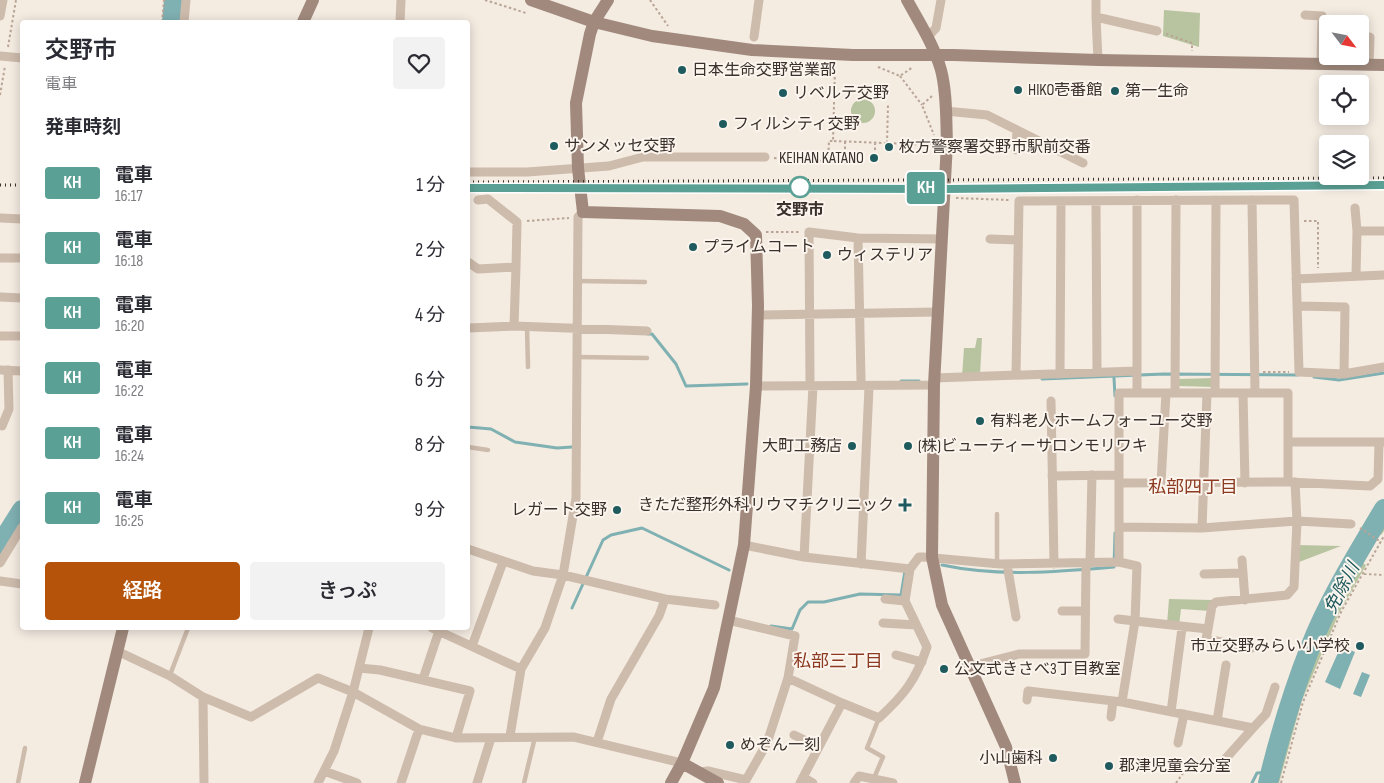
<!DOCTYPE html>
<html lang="ja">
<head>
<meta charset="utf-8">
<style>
	body { margin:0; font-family:"Sofia Sans Condensed","Noto Sans JP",sans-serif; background:#f2f2f3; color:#2b2b33; height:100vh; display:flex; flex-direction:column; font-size:19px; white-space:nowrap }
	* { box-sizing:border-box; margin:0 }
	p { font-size:16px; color:#7c7c81 }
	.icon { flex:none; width:28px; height:28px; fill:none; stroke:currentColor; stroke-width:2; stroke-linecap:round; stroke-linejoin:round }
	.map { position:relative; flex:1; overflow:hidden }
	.panel { position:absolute; left:20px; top:20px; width:450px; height:610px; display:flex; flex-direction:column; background:#fff; border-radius:5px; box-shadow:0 2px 12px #0003 }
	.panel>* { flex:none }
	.badge { padding:0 10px; border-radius:4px; font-size:18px; line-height:32px }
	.needle { width:32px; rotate:122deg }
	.tools { position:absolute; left:1319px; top:15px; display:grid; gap:10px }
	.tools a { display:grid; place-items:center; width:50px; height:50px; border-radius:5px; background:#fff; box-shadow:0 2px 12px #0003; font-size:25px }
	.map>.badge { position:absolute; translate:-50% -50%; box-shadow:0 0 0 2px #fff }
	h2 { padding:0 25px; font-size:19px; line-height:45px }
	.round { display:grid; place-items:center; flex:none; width:52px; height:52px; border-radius:5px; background:#f2f2f3 }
	.head { display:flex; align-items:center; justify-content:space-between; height:85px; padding:0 25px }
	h1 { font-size:24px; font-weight:600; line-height:38px }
	.action { display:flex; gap:10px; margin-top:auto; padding:10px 25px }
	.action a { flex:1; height:58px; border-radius:5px; background:#b45309; color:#fff; font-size:20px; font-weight:600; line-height:58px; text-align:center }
	.action a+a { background:#f2f2f3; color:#2b2b33 }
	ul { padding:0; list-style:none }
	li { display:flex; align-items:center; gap:15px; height:65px; padding:0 25px }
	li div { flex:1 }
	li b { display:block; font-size:19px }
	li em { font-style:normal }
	li .badge { min-width:55px; font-weight:700; text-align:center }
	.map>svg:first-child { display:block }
	.green { fill:#b8c4a0 }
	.water { fill:#7fb0b2 }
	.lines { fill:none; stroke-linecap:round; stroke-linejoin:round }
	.stream { stroke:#7fb0b2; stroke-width:3 }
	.river { stroke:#7fb0b2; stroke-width:20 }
	.path { stroke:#b9a596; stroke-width:2; stroke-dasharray:2.5 2.5; stroke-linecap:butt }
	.lane { stroke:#cdbbac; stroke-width:4.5 }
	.street { stroke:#cdbbac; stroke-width:9 }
	.secondary { stroke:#a18a7d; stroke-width:12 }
	.rail { stroke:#3b302b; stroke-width:3; stroke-dasharray:1 4; stroke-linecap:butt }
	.line-casing { stroke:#fff; stroke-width:11 }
	.line { stroke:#5ba094; stroke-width:8 }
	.poi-dot { fill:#1f5a5e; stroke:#fbf5ee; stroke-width:2 }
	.stop-dot { fill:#fff; stroke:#5ba094; stroke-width:2.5 }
	.labels { text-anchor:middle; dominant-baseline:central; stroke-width:4; stroke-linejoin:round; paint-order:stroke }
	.poi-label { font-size:16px; fill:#3b302b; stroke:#fbf5ee; text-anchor:start }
	.stop-label { font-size:16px; font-weight:bold; fill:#3b302b; stroke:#fbf5ee }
	.neighbourhood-label { font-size:18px; fill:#8c3b22; stroke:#fbf5ee }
	.water-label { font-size:18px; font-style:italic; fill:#1f5a5e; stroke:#fbf5ee }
</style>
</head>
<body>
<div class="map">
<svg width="1384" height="783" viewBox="0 0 1384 783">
	<rect width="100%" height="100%" fill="#f4ebe1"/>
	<path class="green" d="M1164,10l36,3 -1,34 -36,-11z
		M851 111a12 12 0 1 1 24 0a12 12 0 1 1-24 0Z
		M977,338h5l-2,37 -18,1 2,-28h11z
		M1214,378l-1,9 -34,-1v-7z
		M1384,514v17l-3,4 -7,-4z
		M1296,545l45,1 -42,16z
		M1358,560l8,5 -27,48 -37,87 -23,83h-9c19,-79 48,-153 88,-223z
		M1169,599l43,1 -2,11 -29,-2 -2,17 -12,-2z"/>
	<path class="water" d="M1341,646l14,6 -15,37 -15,-7z
		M1362,672l8,3 -9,22 -8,-3z"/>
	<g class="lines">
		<path class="stream" d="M648,334h4l24,30 10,22 61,-2
			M1314,377l25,3 45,-7
			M1114,378l1,18
			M1042,379l122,-5 134,1
			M901,381h18
			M468,427l23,2 24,13 42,6 15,-1
			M942,565c56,12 115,7 172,2l1,-34
			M572,608l31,-68 8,-5 31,-7 87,42
			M771,626l21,3 8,-19 8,-8h16l36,-8 41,1 4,-24
			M1252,783l5,-10 14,-1"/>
		<path class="river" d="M172,22l2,-22
			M0,545l22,-35
			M1268,783c11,-45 25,-92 42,-135 19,-49 48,-95 74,-139"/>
		<path class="path" d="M485,0l41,13
			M650,0l18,26
			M162,22l2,-22
			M1166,34l26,9v8
			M8,47l8,-47
			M835,67l-2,74 103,4
			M878,67l22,9 13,-9
			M900,76l22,29
			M0,95l5,-29
			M932,96l-10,9 12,30
			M887,143l1,-38
			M845,149v-7
			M875,150v-8
			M774,158l54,3 1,-20h4
			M956,198l53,2
			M527,221l42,-3
			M1304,221h14v47
			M766,232h33
			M1263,372h26
			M1360,528l21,14
			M1364,574l20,1
			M1176,783l15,-21 18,3
			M1281,783l22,-81 38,-90 43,-76"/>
		<path class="lane" d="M577,281l68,1
			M527,327l1,40
			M576,357l71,1
			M468,447l20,3
			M997,514v50
			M170,675l18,-47
			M874,778l9,-21 -16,-9 12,-30
			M18,783l7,-35
			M524,783l11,-46"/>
		<path class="street" d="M1096,0v17l61,14
			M1305,15l17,1 -1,48
			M0,16l3,-16
			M1096,17l2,43
			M184,22l2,-22
			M400,22l1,-22
			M754,37l5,-37
			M927,38l9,-10 5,-28
			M0,56l22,2
			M1369,65l1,-28
			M945,111l42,4 96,48
			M1016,150l1,-20
			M468,172h59l82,-6 34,-9h122
			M478,200l10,-1 29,23 -1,45
			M1252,200l3,192
			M1096,201l1,171
			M1355,208l2,23
			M0,218l22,1
			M858,238l3,142
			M990,239l28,1
			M0,258h22
			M468,262l10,7 38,-2 -2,59
			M1356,276l1,-45h27
			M1296,279l88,-4
			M0,297l22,1
			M1297,306l48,1 -1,67
			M757,315l181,-3
			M468,328l46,-2 133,5
			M0,336h22
			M0,370l22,1
			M1060,374l1,-173
			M1016,375l3,-174 275,-1 5,172 45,2 40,-7
			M934,378l203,-7
			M810,380l-1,-148 49,6 84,1
			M756,386l178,-1
			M1137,393v-193
			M1175,393l1,-193
			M1215,393l1,-193
			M1243,393l2,90
			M1051,401l3,163
			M0,425l2,1 7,-17 -1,-39
			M1289,442h95
			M1052,476l67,-1
			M1120,483l168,-1 82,4 8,-7 1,-36
			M1161,483l5,-90
			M1119,527l83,1 95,-7 -2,-39
			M1202,528l5,-135
			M744,545l60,12 106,12 9,-12h4l77,7 119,-2v-169h169v89
			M468,549l65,22 30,4 102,24 50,6
			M804,557l9,-171
			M1242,560l1,13
			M1119,562l18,4 -2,55 73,8 4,-23 4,-4 71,-7 7,-8 3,-66 54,3
			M0,563l22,-36
			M1090,563l2,-88
			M861,564l8,-177
			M1007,564l9,53
			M1204,574l39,-1 2,27
			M0,581l22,3
			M885,599l20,2
			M1062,611h23
			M883,623l33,2
			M432,628l89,41
			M1208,629l-2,10 46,9
			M472,646l31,-84
			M117,651l53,25 33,21 48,20 67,-39 35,14 16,-64
			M896,655l26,7
			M968,667l51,-13h66l1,-91
			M359,668l21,2 90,21 -14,47
			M788,678l54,25
			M423,679l16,-48
			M203,697l1,86
			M1027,700l1,-9 94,11 13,-81 -17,-2
			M1122,702l131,26 -34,38
			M1171,712l11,-84
			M1111,717l2,-16
			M1217,721l9,-56
			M1253,728l13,-14 9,-27
			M794,735l25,12
			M510,736l11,-67 24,-41 18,-53 13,-77 2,-281 5,-5
			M597,742l14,-43 48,-83 6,-17
			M1178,743l6,-29
			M324,771l33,12
			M701,772l7,-1 38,9 21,-37 21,-65 7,-42 -67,-16
			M803,777l10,6
			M318,783l16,-32 19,-59 66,37 37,9 118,-1 108,26
			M401,783l18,-54
			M477,783l14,-45
			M800,783l42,-80 37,15c25,-23 37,-38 48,-71l-22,-46 5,-32
			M854,783l5,-7 34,7"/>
		<path class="secondary" d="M531,0l63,22 58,14 100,14 101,5h101l144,5 286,5
			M608,0l-14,22 -4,12 -14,69 2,65 5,44 137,4 24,8 12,11 2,71 -2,80 -12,159 -30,143 -32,75 -11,20
			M907,0c12,22 27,45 34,70 6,23 5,49 6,73l-13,242 -2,172 10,48 64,142 9,36
			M303,22l10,-22
			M682,763l36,20
			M85,783l38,-155"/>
		<path class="rail" d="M468,182l916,-4
			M0,185h22
			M917,188l157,-1"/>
	</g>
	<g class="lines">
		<defs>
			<path id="line" d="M468,188l476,1 440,-4"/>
		</defs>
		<use href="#line" class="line-casing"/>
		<use href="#line" class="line"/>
	</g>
	<g class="poi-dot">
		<circle cx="682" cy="70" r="5"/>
		<circle cx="1018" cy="90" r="5"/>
		<circle cx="1115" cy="91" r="5"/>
		<circle cx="783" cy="93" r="5"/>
		<circle cx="723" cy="124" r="5"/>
		<circle cx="554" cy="146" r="5"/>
		<circle cx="889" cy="147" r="5"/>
		<circle cx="874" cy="158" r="5"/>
		<circle cx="693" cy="247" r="5"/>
		<circle cx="827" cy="255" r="5"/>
		<circle cx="980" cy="421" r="5"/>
		<circle cx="852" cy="446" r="5"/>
		<circle cx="908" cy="446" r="5"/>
		<path d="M902.5 497.5h5v5h5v5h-5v5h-5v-5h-5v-5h5z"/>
		<circle cx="617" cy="510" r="5"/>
		<circle cx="1360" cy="646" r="5"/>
		<circle cx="944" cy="669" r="5"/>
		<circle cx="730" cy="745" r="5"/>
		<circle cx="1053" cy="758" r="5"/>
		<circle cx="1109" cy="766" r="5"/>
	</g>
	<circle class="stop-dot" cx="800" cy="187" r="10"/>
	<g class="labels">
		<g class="poi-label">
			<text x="692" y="70">日本生命交野営業部</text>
			<text x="1028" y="90">HIKO壱番館</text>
			<text x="1125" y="91">第一生命</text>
			<text x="793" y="93">リベルテ交野</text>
			<text x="733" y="124">フィルシティ交野</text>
			<text x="564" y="146">サンメッセ交野</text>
			<text x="899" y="147">枚方警察署交野市駅前交番</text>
			<text x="864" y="158" text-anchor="end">KEIHAN KATANO</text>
			<text x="703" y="247">プライムコート</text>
			<text x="837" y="255">ウィステリア</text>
			<text x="990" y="421">有料老人ホームフォーユー交野</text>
			<text x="842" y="446" text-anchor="end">大町工務店</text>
			<text x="918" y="446">(株)ビューティーサロンモリワキ</text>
			<text x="894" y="505" text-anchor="end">きただ整形外科リウマチクリニック</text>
			<text x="607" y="510" text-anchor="end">レガート交野</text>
			<text x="1350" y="646" text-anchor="end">市立交野みらい小学校</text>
			<text x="954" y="669">公文式きさべ3丁目教室</text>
			<text x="740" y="745">めぞん一刻</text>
			<text x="1043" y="758" text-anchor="end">小山歯科</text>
			<text x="1119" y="766">郡津児童会分室</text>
		</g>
		<g class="stop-label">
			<text x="800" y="210">交野市</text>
		</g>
		<g class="neighbourhood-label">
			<text x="1193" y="487">私部四丁目</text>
			<text x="838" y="661">私部三丁目</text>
		</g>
		<g class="water-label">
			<text transform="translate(1342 588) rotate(-62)">免除川</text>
		</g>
	</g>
</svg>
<div class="tools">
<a><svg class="needle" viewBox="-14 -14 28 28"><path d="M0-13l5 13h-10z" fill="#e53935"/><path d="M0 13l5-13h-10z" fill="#7c7c81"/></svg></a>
<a><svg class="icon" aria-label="locate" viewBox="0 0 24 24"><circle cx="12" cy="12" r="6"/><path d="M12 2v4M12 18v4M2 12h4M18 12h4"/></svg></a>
<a><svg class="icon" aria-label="layers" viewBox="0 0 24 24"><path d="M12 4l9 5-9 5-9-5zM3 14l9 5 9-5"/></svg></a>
</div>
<b class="badge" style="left:926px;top:188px;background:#5ba094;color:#fff">KH</b>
<section class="panel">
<div class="head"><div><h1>交野市</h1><p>電車</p></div><a class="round"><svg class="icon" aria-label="heart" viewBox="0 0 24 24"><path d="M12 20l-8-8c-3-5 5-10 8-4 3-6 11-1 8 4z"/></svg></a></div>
<h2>発車時刻</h2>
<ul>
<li><span class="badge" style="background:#5ba094;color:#fff">KH</span><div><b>電車</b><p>16:17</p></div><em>1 分</em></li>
<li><span class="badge" style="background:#5ba094;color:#fff">KH</span><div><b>電車</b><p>16:18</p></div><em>2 分</em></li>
<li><span class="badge" style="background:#5ba094;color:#fff">KH</span><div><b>電車</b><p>16:20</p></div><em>4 分</em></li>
<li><span class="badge" style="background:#5ba094;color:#fff">KH</span><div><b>電車</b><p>16:22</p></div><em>6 分</em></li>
<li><span class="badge" style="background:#5ba094;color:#fff">KH</span><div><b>電車</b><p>16:24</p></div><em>8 分</em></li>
<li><span class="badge" style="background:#5ba094;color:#fff">KH</span><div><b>電車</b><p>16:25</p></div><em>9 分</em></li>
</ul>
<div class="action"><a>経路</a><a>きっぷ</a></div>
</section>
</div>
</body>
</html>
